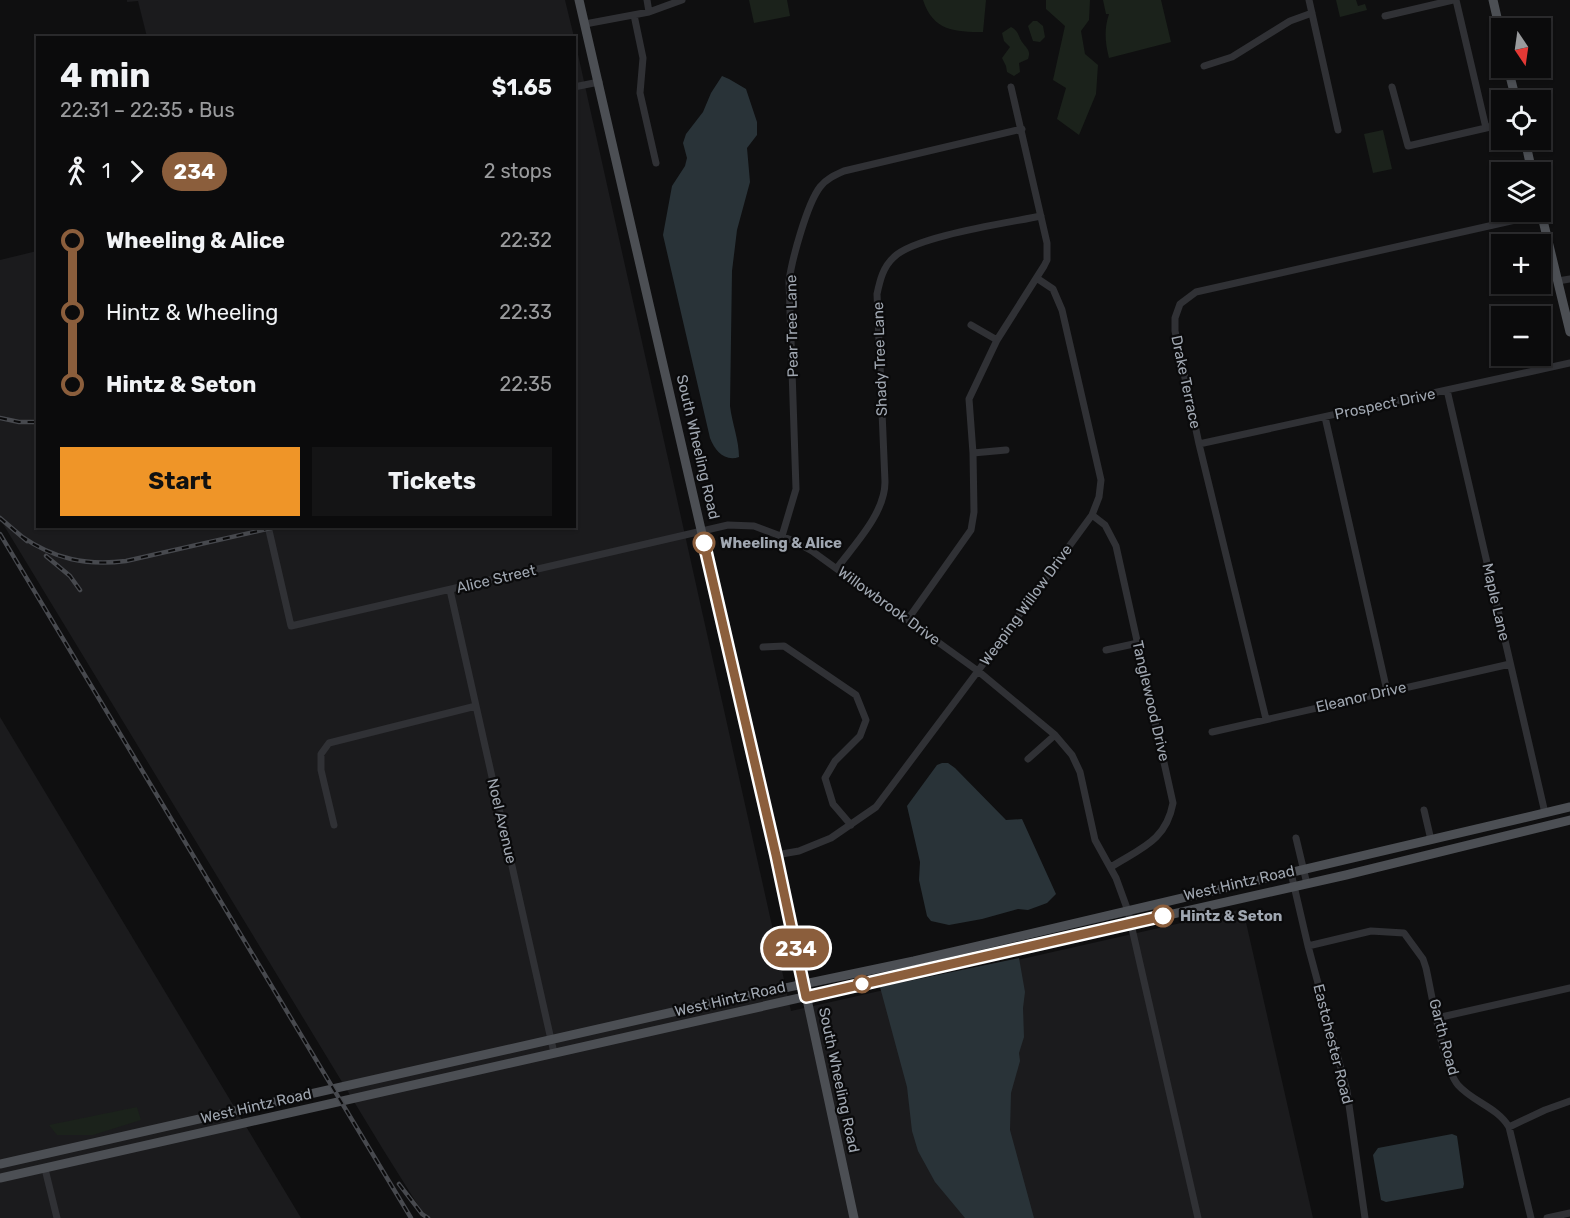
<!DOCTYPE html>
<html lang="en">
<head>
<meta charset="utf-8">
<style>
	body { margin:0; font-family:Rubik,sans-serif; background:#141415; color:#f1f3f6; height:100vh; display:flex; flex-direction:column; font-size:22px; white-space:nowrap }
	* { box-sizing:border-box; margin:0 }
	p { font-size:20px; color:#9a9b9d }
	.icon { flex:none; width:33px; height:33px; fill:none; stroke:currentColor; stroke-width:2; stroke-linecap:round; stroke-linejoin:round }
	.map { position:relative; flex:1; overflow:hidden }
	.panel { position:absolute; left:36px; top:36px; width:540px; height:492px; display:flex; flex-direction:column; background:#0b0b0c; border-radius:0px; box-shadow:0 2px 4px #0004,0 0 0 2px #2b2b2d }
	.panel>* { flex:none }
	.badge { padding:0 12px; border-radius:20px; font-size:21px; line-height:39px }
	.needle { width:39px; rotate:167deg }
	.tools { position:absolute; left:1491px; top:18px; display:grid; gap:12px }
	.tools a { display:grid; place-items:center; width:60px; height:60px; border-radius:0px; background:#0b0b0c; box-shadow:0 2px 4px #0004,0 0 0 2px #2b2b2d; font-size:30px }
	.map>.badge { position:absolute; translate:-50% -50%; box-shadow:0 0 0 3px #fff }
	.legs { display:flex; align-items:center; gap:9px; height:66px; padding:0 24px; font-size:20px }
	.legs p { margin-inline-start:auto }
	.head { display:flex; align-items:center; justify-content:space-between; height:102px; padding:0 24px }
	h1 { font-size:33px; font-weight:700; line-height:45px }
	.cta { display:flex; gap:12px; margin-top:auto; padding:12px 24px }
	.cta a { flex:1; height:69px; border-radius:0px; background:#ef9528; color:#111; font-size:24px; font-weight:700; line-height:69px; text-align:center }
	.cta a+a { background:#141415; color:#f1f3f6 }
	ul { padding:0 24px; list-style:none }
	li { display:flex; align-items:center; gap:21px; height:72px; font-size:22px }
	li i { display:grid; place-items:center; width:9px; height:100%; margin:0 8px; background:currentColor }
	li i::after { content:''; width:15px; height:15px; margin:-8px; border:4px solid; border-radius:50%; background:#0b0b0c }
	li p { margin-inline-start:auto }
	li:first-child i { background:linear-gradient(#0000 50%,currentColor 0) }
	li:last-child i { background:linear-gradient(currentColor 50%,#0000 0) }
	.map>svg:first-child { display:block }
	.built { fill:#1b1b1d }
	.green { fill:#1b221b }
	.water { fill:#293338 }
	.lines { fill:none; stroke-linecap:round; stroke-linejoin:round }
	.minor { stroke:#303135; stroke-width:7 }
	.major { stroke:#4c4f54; stroke-width:9 }
	.rail-casing { stroke:#47494e; stroke-width:4.5 }
	.rail { stroke:#0a0a0b; stroke-width:2; stroke-dasharray:7; stroke-linecap:butt }
	.line-1-casing { stroke:#fff; stroke-width:14 }
	.line-1 { stroke:#8b5e3c; stroke-width:9 }
	.stop-1-dot { fill:#fff; stroke:#8b5e3c; stroke-width:3 }
	.labels { text-anchor:middle; dominant-baseline:central; stroke-width:4.5; stroke-linejoin:round; paint-order:stroke }
	.street-label { font-size:15px; fill:#a0a7b1; stroke:#0a0a0b }
	.stop-label { font-size:15px; font-weight:bold; fill:#a0a7b1; stroke:#0a0a0b; text-anchor:start }
</style>
</head>
<body>
<div class="map">
<svg width="1570" height="1218" viewBox="0 0 1570 1218">
	<rect width="100%" height="100%" fill="#0f0f10"/>
	<path class="built" d="M127,0h438l9,37h-427l-9,-36 -11,1z
		M575,41l216,970 452,-102 70,309h-887l-42,-67 -384,-632v-259l37,-9 1,275h536z
		M0,717l301,501h-301z"/>
	<path class="green" d="M749,0h38l3,16 -36,7z
		M923,0h63l-3,32c-28,0 -50,-1 -60,-32z
		M1046,0h44l-1,20 -8,11 4,23 13,11 -2,29 -17,41 -22,-16 9,-31 -13,-8 12,-54 -19,-17z
		M1103,0h58l10,42 -62,16c-4,-16 -5,-29 0,-44h-3z
		M1336,0h20l2,6 7,-2 2,6 -27,7z
		M1033,21h4l6,5 2,11 -5,5 -7,-1 -5,-15z
		M1011,27c8,4 7,9 11,15 5,7 9,8 6,17l-9,4 1,9 -6,4 -7,-4 -1,-6 -4,-8 8,-11 -6,-6 -2,-8z
		M1383,130l9,39 -19,4 -9,-39z
		M137,1107l4,13 -48,15h-36l-8,-10z"/>
	<path class="water" d="M722,76l7,3 17,10 11,33v13l-10,13 3,34 -13,48 -5,41 -2,135c2,17 9,34 9,51 -14,5 -24,-6 -29,-19l-47,-203 9,-49 13,-20 2,-8 -4,-15 3,-9 17,-22 8,-19z
		M942,763h6l7,5 51,52 16,-1 34,75 -9,9 -19,7 -10,-1 -36,10 -33,6 -18,-4 -4,-5 -8,-36 1,-18 -13,-56 30,-41z
		M1019,958l6,34 -2,16 1,29 -5,16 1,8 -9,32 -1,37 24,88h-69l-30,-36 -17,-31 -6,-20 -5,-44 -27,-100z
		M1452,1134l5,2 7,48 -1,4 -77,14 -5,-2 -8,-45 5,-7z"/>
	<g class="lines">
		<path class="minor" d="M647,0l2,12
			M1309,0l29,130
			M634,15l9,43 -3,35 16,70
			M1385,16l68,-16
			M585,24l64,-12 33,-12
			M1204,66l28,-9 58,-36 22,-8
			M574,87l25,-5
			M1392,87l16,59 78,-18 -30,-128
			M1486,128l16,-4
			M1558,281l12,-2
			M971,325l26,15
			M1447,390l98,423
			M1325,417l62,274
			M1199,444l371,-81
			M973,453l33,-3
			M1092,515l13,10 11,21 57,257c-7,38 -32,45 -62,64
			M268,526l23,100 437,-101 26,1 40,15 18,10 166,120 77,64 17,20 8,17 15,68 21,38 12,33 70,307
			M782,536l14,-47 -7,-208c3,-22 18,-77 31,-94 6,-8 15,-12 24,-16l178,-42
			M837,568c18,-24 48,-55 48,-86l-8,-188c3,-14 6,-27 17,-37 21,-21 114,-34 147,-41
			M450,590l104,463
			M908,619l63,-89 3,-18 -1,-59 -4,-54 28,-59 47,-74 3,-6v-17l-36,-156
			M763,647l21,-1 72,49 10,25 -6,16 -25,25 -10,17 8,26 18,21
			M1106,650l32,-7
			M1266,719l-67,-275 -24,-113v-13l5,-14 16,-12 346,-78
			M1212,732l298,-68
			M1028,759l27,-24
			M1424,810l7,30
			M334,825l-13,-55v-16l8,-11 147,-37
			M1296,838l11,46
			M776,855l23,-4 32,-13 45,-31 102,-136 114,-156 7,-18 2,-17 -39,-170 -9,-21 -15,-10
			M1291,873l17,73 39,145 18,127
			M1308,946l63,-15 33,2 19,26 3,9c6,26 17,100 32,117 15,17 39,22 51,42l22,91
			M1437,1018l133,-30
			M1509,1127l36,-17 25,-9
			M45,1169l12,49
			M1547,1218l23,-5"/>
		<path class="major" d="M579,0l197,855 78,363
			M1493,0l9,39
			M1508,68l8,32
			M1525,140l7,32
			M1540,208l30,124
			M0,1164l713,-161 201,-42 656,-154
			M0,1178l1346,-303 224,-55"/>
		<defs>
			<path id="rail" d="M0,418l19,4h19
				M0,518l27,23
				M0,534l411,684
				M21,536c33,23 65,30 105,25l154,-35
				M46,556l24,20 10,14
				M399,1184l23,30 6,4"/>
		</defs>
		<use href="#rail" class="rail-casing"/>
		<use href="#rail" class="rail"/>
	</g>
	<g class="lines">
		<defs>
			<path id="line-1" d="M704,543l72,312 30,142 357,-81"/>
		</defs>
		<use href="#line-1" class="line-1-casing"/>
		<use href="#line-1" class="line-1"/>
	</g>
	<g class="stop-1-dot">
		<circle cx="704" cy="543" r="10"/>
		<circle cx="1163" cy="916" r="10"/>
		<circle cx="862" cy="984" r="8"/>
	</g>
	<g class="labels">
		<g class="street-label">
			<text transform="translate(792 326) rotate(-91)">Pear Tree Lane</text>
			<text transform="translate(880 359) rotate(-92)">Shady Tree Lane</text>
			<text transform="translate(1186 382) rotate(78)">Drake Terrace</text>
			<text transform="translate(1385 404) rotate(-12)">Prospect Drive</text>
			<text transform="translate(698 447) rotate(77)">South Wheeling Road</text>
			<text transform="translate(496 579) rotate(-13)">Alice Street</text>
			<text transform="translate(1496 602) rotate(77)">Maple Lane</text>
			<text transform="translate(1026 605) rotate(-54)">Weeping Willow Drive</text>
			<text transform="translate(889 606) rotate(36)">Willowbrook Drive</text>
			<text transform="translate(1361 697) rotate(-13)">Eleanor Drive</text>
			<text transform="translate(1151 701) rotate(77)">Tanglewood Drive</text>
			<text transform="translate(502 821) rotate(77)">Noel Avenue</text>
			<text transform="translate(1239 883) rotate(-13)">West Hintz Road</text>
			<text transform="translate(730 999) rotate(-13)">West Hintz Road</text>
			<text transform="translate(1444 1037) rotate(75)">Garth Road</text>
			<text transform="translate(1333 1044) rotate(76)">Eastchester Road</text>
			<text transform="translate(839 1080) rotate(78)">South Wheeling Road</text>
			<text transform="translate(256 1106) rotate(-13)">West Hintz Road</text>
		</g>
		<g class="stop-label">
			<text x="720" y="543">Wheeling &amp; Alice</text>
			<text x="1180" y="916">Hintz &amp; Seton</text>
		</g>
	</g>
</svg>
<div class="tools">
<a><svg class="needle" viewBox="-14 -14 28 28"><path d="M0-13l5 13h-10z" fill="#e53935"/><path d="M0 13l5-13h-10z" fill="#9a9b9d"/></svg></a>
<a><svg class="icon" aria-label="locate" viewBox="0 0 24 24"><circle cx="12" cy="12" r="6"/><path d="M12 2v4M12 18v4M2 12h4M18 12h4"/></svg></a>
<a><svg class="icon" aria-label="layers" viewBox="0 0 24 24"><path d="M12 4l9 5-9 5-9-5zM3 14l9 5 9-5"/></svg></a>
<a>+</a>
<a>−</a>
</div>
<b class="badge" style="left:796px;top:948px;background:#8b5e3c;color:#fff">234</b>
<section class="panel">
<div class="head"><div><h1>4 min</h1><p>22:31 – 22:35 · Bus</p></div><b>$1.65</b></div>
<div class="legs"><svg class="icon" aria-label="walk" viewBox="0 0 24 24"><circle cx="13" cy="4" r="2"/><path d="M13 8l-2 6 4 7M11 14l-3 7M7 12l3-4h3l4 4"/></svg>1<svg class="icon" aria-label="forward" viewBox="0 0 24 24"><path d="M9 5l7 7-7 7"/></svg><b class="badge" style="background:#8b5e3c;color:#fff">234</b><p>2 stops</p></div>
<ul>
<li><i style="color:#8b5e3c"></i><b>Wheeling &amp; Alice</b><p>22:32</p></li>
<li><i style="color:#8b5e3c"></i><span>Hintz &amp; Wheeling</span><p>22:33</p></li>
<li><i style="color:#8b5e3c"></i><b>Hintz &amp; Seton</b><p>22:35</p></li>
</ul>
<div class="cta"><a>Start</a><a>Tickets</a></div>
</section>
</div>
</body>
</html>
